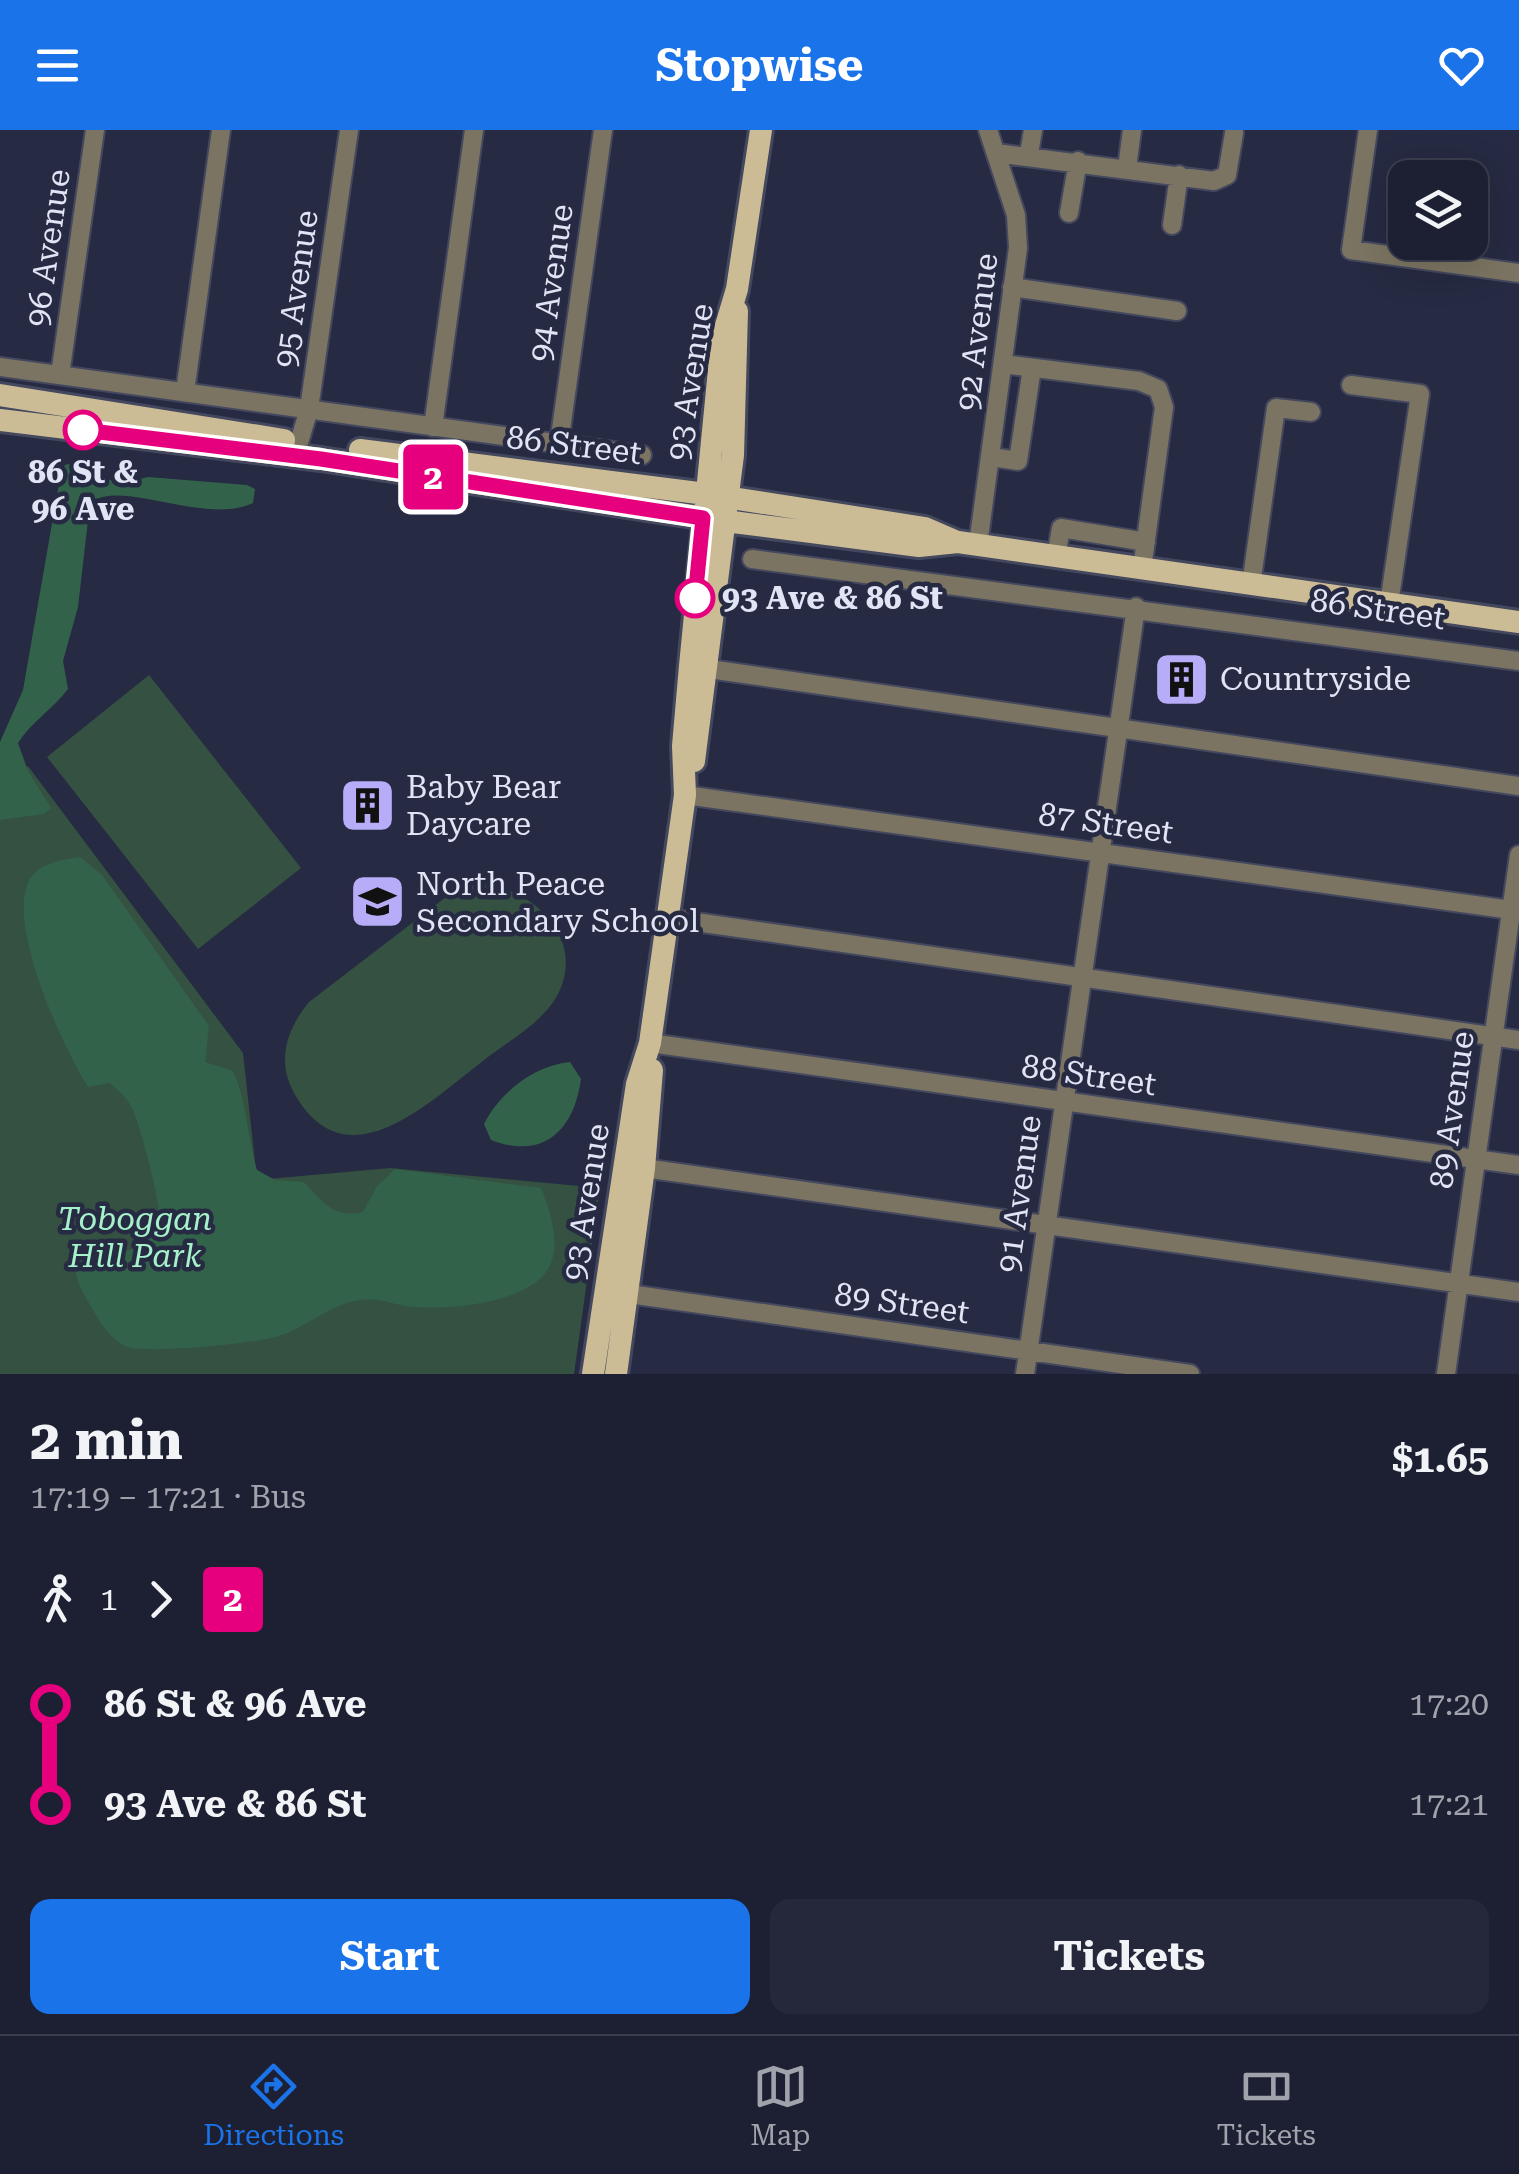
<!DOCTYPE html>
<html lang="en">
<head>
<meta charset="utf-8">
<style>
	body { margin:0; font-family:"Roboto Serif",serif; background:#25283a; color:#f1f3f6; height:100vh; display:flex; flex-direction:column; font-size:38px; white-space:nowrap }
	* { box-sizing:border-box; margin:0 }
	p { font-size:32px; color:#a0a3ac }
	.icon { flex:none; width:55px; height:55px; fill:none; stroke:currentColor; stroke-width:2; stroke-linecap:round; stroke-linejoin:round }
	.map { position:relative; height:1244px; overflow:hidden }
	.panel { display:flex; flex-direction:column; background:#1c2032; flex:1 }
	.panel>* { flex:none }
	.badge { padding:0 20px; border-radius:8px; font-size:35px; line-height:65px }
	.buttons { position:absolute; left:1388px; top:30px; display:grid; gap:20px }
	.buttons a { display:grid; place-items:center; width:100px; height:100px; border-radius:20px; background:#1c2032; box-shadow:0 10px 40px #0002,0 0 0 2px #3a3e4d; font-size:50px }
	.map>.badge { position:absolute; translate:-50% -50%; box-shadow:0 0 0 5px #fff }
	.legs { display:flex; align-items:center; gap:15px; height:110px; padding:0 30px; font-size:32px }
	.legs p { margin-inline-start:auto }
	.head { display:flex; align-items:center; justify-content:space-between; height:170px; padding:0 30px }
	h1 { font-size:55px; font-weight:700; line-height:75px }
	.action { display:flex; gap:20px; margin-top:auto; padding:20px 30px }
	.action a { flex:1; height:115px; border-radius:20px; background:#1a73e8; color:#fff; font-size:40px; font-weight:700; line-height:115px; text-align:center }
	.action a+a { background:#25283a; color:#f1f3f6 }
	ul { padding:0 30px; list-style:none }
	li { display:flex; align-items:center; gap:35px; height:100px; font-size:38px }
	li i { display:grid; place-items:center; width:15px; height:100%; margin:0 12px; background:currentColor }
	li i::after { content:''; width:25px; height:25px; margin:-12px; border:8px solid; border-radius:50%; background:#1c2032 }
	li p { margin-inline-start:auto }
	li:first-child i { background:linear-gradient(#0000 50%,currentColor 0) }
	li:last-child i { background:linear-gradient(currentColor 50%,#0000 0) }
	header { display:flex; justify-content:space-between; align-items:center; height:130px; padding:0 30px; background:#1a73e8; color:#fff; font-size:45px; font-weight:700 }
	.tab-bar { display:flex; justify-content:space-around; align-items:center; height:140px; border-top:2px solid #3a3e4d; background:#1c2032; font-size:28px; color:#a0a3ac }
	.tab-bar a { display:grid; justify-items:center; gap:5px }
	.tab-bar .on { color:#1a73e8 }
	.map>svg:first-child { display:block }
	.green { fill:#345142 }
	.forest { fill:#33624b }
	.lines { fill:none; stroke-linecap:round; stroke-linejoin:round }
	.minor-casing { stroke:#44485e; stroke-width:22 }
	.major-casing { stroke:#44485e; stroke-width:28 }
	.minor { stroke:#7c7462; stroke-width:18 }
	.major { stroke:#ccbc96; stroke-width:22 }
	.line-1-casing { stroke:#fff; stroke-width:22 }
	.line-1 { stroke:#e6007e; stroke-width:15 }
	.stop-1-dot { fill:#fff; stroke:#e6007e; stroke-width:5 }
	.labels { text-anchor:middle; dominant-baseline:central; stroke-width:9; stroke-linejoin:round; paint-order:stroke }
	.street-label { font-size:32px; fill:#e0e4f4; stroke:#262a42 }
	.stop-label { font-size:32px; font-weight:bold; fill:#e0e4f4; stroke:#262a42 }
	.poi-label { font-size:32px; fill:#e0e4f4; stroke:#262a42; text-anchor:start }
	.park-label { font-size:32px; font-style:italic; fill:#a5f2ca; stroke:#262a42 }
</style>
</head>
<body>
<header><svg class="icon" aria-label="menu" viewBox="0 0 24 24"><path d="M4 6h16M4 12h16M4 18h16"/></svg>Stopwise<svg class="icon" aria-label="heart" viewBox="0 0 24 24"><path d="M12 20l-8-8c-3-5 5-10 8-4 3-6 11-1 8 4z"/></svg></header>
<div class="map">
<svg width="1519" height="1244" viewBox="0 0 1519 1244">
	<rect width="100%" height="100%" fill="#262a42"/>
	<path class="green" d="M149,545l152,193 -103,81 -151,-192z
		M28,636l215,287 14,127 133,-12 210,20 -26,186h-574v-585z
		M476,754c56,1 112,54 81,112 -15,27 -50,46 -74,65 -53,40 -137,125 -189,32 -18,-33 -7,-64 15,-91l137,-105z"/>
	<path class="forest" d="M76,332l34,18 18,2 20,-5 99,8 8,4 -2,14c-48,23 -133,-25 -163,0l-12,104 -15,54 5,28c-15,20 -37,33 -50,54l10,28 23,37 -7,6 -44,6v-78l23,-52 38,-218 4,-7z
		M80,727l22,18 107,151 -4,36 28,9c14,30 14,66 24,99l18,10 29,2c19,20 30,37 59,30l14,-26 18,-17 146,19c9,22 21,58 7,81 -20,34 -99,41 -134,38 -24,-2 -32,-11 -59,-6 -28,6 -49,26 -76,35 -19,7 -132,18 -151,11 -16,-6 -27,-23 -35,-37 -11,-19 -23,-36 -14,-56 24,-7 46,6 67,-13 8,-6 13,-17 13,-28 0,-16 -20,-93 -28,-107 -5,-9 -14,-16 -21,-23l-22,4c-25,-40 -85,-168 -57,-210 10,-14 33,-18 49,-20z
		M570,932l11,17c-7,52 -38,81 -90,61l-7,-16c17,-33 50,-58 86,-62z"/>
	<g class="lines">
		<defs>
			<path id="minor" d="M1368,0l-17,120 168,23
				M996,23l218,28 13,-6 7,-42
				M1029,24l4,-24
				M1127,38l5,-38
				M1069,83l9,-52
				M1172,95l7,-50
				M1012,157l165,24
				M1003,234l136,17 19,8 6,18 -22,162
				M0,237l642,88
				M60,245l35,-245
				M1351,255l69,9 -31,210
				M185,262l36,-262
				M433,297l41,-297
				M559,314l44,-314
				M295,326l14,-47 40,-279
				M992,327l26,4 14,-93
				M978,415l40,-297 -2,-33 -28,-85
				M1056,427l5,-29 85,14
				M752,429l767,102
				M1251,455l25,-177 35,4
				M709,539l810,117
				M685,665l834,116
				M668,788l851,122
				M650,913l869,122
				M644,1038l875,124
				M615,1162l575,82
				M1025,1244l111,-767
				M1446,1244l73,-519"/>
			<path id="major" d="M0,265l284,45
				M0,290l321,39 404,62 194,25 39,-4 561,80
				M360,320l346,44 219,34 30,13
				M694,631l39,-306 4,-144
				M593,1244l44,-290 13,-41 35,-248 -2,-49 7,-80 32,-327 15,-50 24,-159
				M616,1244l28,-206 8,-98"/>
		</defs>
		<use href="#minor" class="minor-casing"/>
		<use href="#major" class="major-casing"/>
		<use href="#minor" class="minor"/>
		<use href="#major" class="major"/>
	</g>
	<g class="lines">
		<defs>
			<path id="line-1" d="M83,300l238,29 382,59 -8,80"/>
		</defs>
		<use href="#line-1" class="line-1-casing"/>
		<use href="#line-1" class="line-1"/>
	</g>
	<defs>
		<symbol id="building-square" viewBox="-11 -11 22 22"><rect x="-9" y="-9" width="18" height="18" rx="4" fill="#b6acf8" stroke="#262a42"/><path d="M-4-6H4V6H1V3H-1V6H-4ZM-2.5-4.3h1.7v1.8h-1.7ZM.8-4.3h1.7v1.8H.8ZM-2.5-1h1.7V.8h-1.7ZM.8-1h1.7V.8H.8Z" fill="#111"/></symbol>
		<symbol id="school-square" viewBox="-11 -11 22 22"><rect x="-9" y="-9" width="18" height="18" rx="4" fill="#b6acf8" stroke="#262a42"/><path d="M0-5L7-2L0 1L-7-2ZM-4 1L0 2.5L4 1V4Q0 6-4 4Z" fill="#111"/></symbol>
	</defs>
	<g fill-rule="evenodd">
		<use href="#building-square" x="1150" y="518" width="63" height="63"/>
		<use href="#building-square" x="336" y="644" width="63" height="63"/>
		<use href="#school-square" x="346" y="740" width="63" height="63"/>
	</g>
	<g class="stop-1-dot">
		<circle cx="83" cy="300" r="18"/>
		<circle cx="695" cy="468" r="18"/>
	</g>
	<g class="labels">
		<g class="street-label">
			<text transform="translate(48 118) rotate(-82)">96 Avenue</text>
			<text transform="translate(551 153) rotate(-82)">94 Avenue</text>
			<text transform="translate(296 159) rotate(-82)">95 Avenue</text>
			<text transform="translate(977 202) rotate(-83)">92 Avenue</text>
			<text transform="translate(690 252) rotate(-81)">93 Avenue</text>
			<text transform="translate(574 315) rotate(7)">86 Street</text>
			<text transform="translate(1378 479) rotate(8)">86 Street</text>
			<text transform="translate(1106 693) rotate(8)">87 Street</text>
			<text transform="translate(1089 945) rotate(8)">88 Street</text>
			<text transform="translate(1452 980) rotate(-82)">89 Avenue</text>
			<text transform="translate(1019 1064) rotate(-82)">91 Avenue</text>
			<text transform="translate(586 1072) rotate(-81)">93 Avenue</text>
			<text transform="translate(902 1173) rotate(8)">89 Street</text>
		</g>
		<g class="stop-label">
			<text x="83" y="342">86 St &amp;<tspan x="83" dy="37">96 Ave</tspan></text>
			<text x="722" y="468" text-anchor="start">93 Ave &amp; 86 St</text>
		</g>
		<g class="poi-label">
			<text x="1220" y="549">Countryside</text>
			<text x="406" y="657">Baby Bear<tspan x="406" dy="37">Daycare</tspan></text>
			<text x="416" y="754">North Peace<tspan x="416" dy="37">Secondary School</tspan></text>
		</g>
		<g class="park-label">
			<text x="135" y="1089">Toboggan<tspan x="135" dy="37">Hill Park</tspan></text>
		</g>
	</g>
</svg>
<div class="buttons">
<a><svg class="icon" aria-label="layers" viewBox="0 0 24 24"><path d="M12 4l9 5-9 5-9-5zM3 14l9 5 9-5"/></svg></a>
</div>
<b class="badge" style="left:433px;top:347px;background:#e6007e;color:#fff">2</b>
</div>
<section class="panel">
<div class="head"><div><h1>2 min</h1><p>17:19 – 17:21 · Bus</p></div><b>$1.65</b></div>
<div class="legs"><svg class="icon" aria-label="walk" viewBox="0 0 24 24"><circle cx="13" cy="4" r="2"/><path d="M13 8l-2 6 4 7M11 14l-3 7M7 12l3-4h3l4 4"/></svg>1<svg class="icon" aria-label="forward" viewBox="0 0 24 24"><path d="M9 5l7 7-7 7"/></svg><b class="badge" style="background:#e6007e;color:#fff">2</b></div>
<ul>
<li><i style="color:#e6007e"></i><b>86 St &amp; 96 Ave</b><p>17:20</p></li>
<li><i style="color:#e6007e"></i><b>93 Ave &amp; 86 St</b><p>17:21</p></li>
</ul>
<div class="action"><a>Start</a><a>Tickets</a></div>
</section>
<nav class="tab-bar">
<a class="on"><svg class="icon" aria-label="directions" viewBox="0 0 24 24"><path d="M12 3l9 9-9 9-9-9zM9 14v-3h6M13 9l2 2-2 2"/></svg>Directions</a>
<a><svg class="icon" aria-label="map" viewBox="0 0 24 24"><path d="M3 6l6-2 6 2 6-2v14l-6 2-6-2-6 2zM9 4v14M15 6v14"/></svg>Map</a>
<a><svg class="icon" aria-label="tickets" viewBox="0 0 24 24"><path d="M3 7h18v10H3zM15 7v10"/></svg>Tickets</a>
</nav>
</body>
</html>
